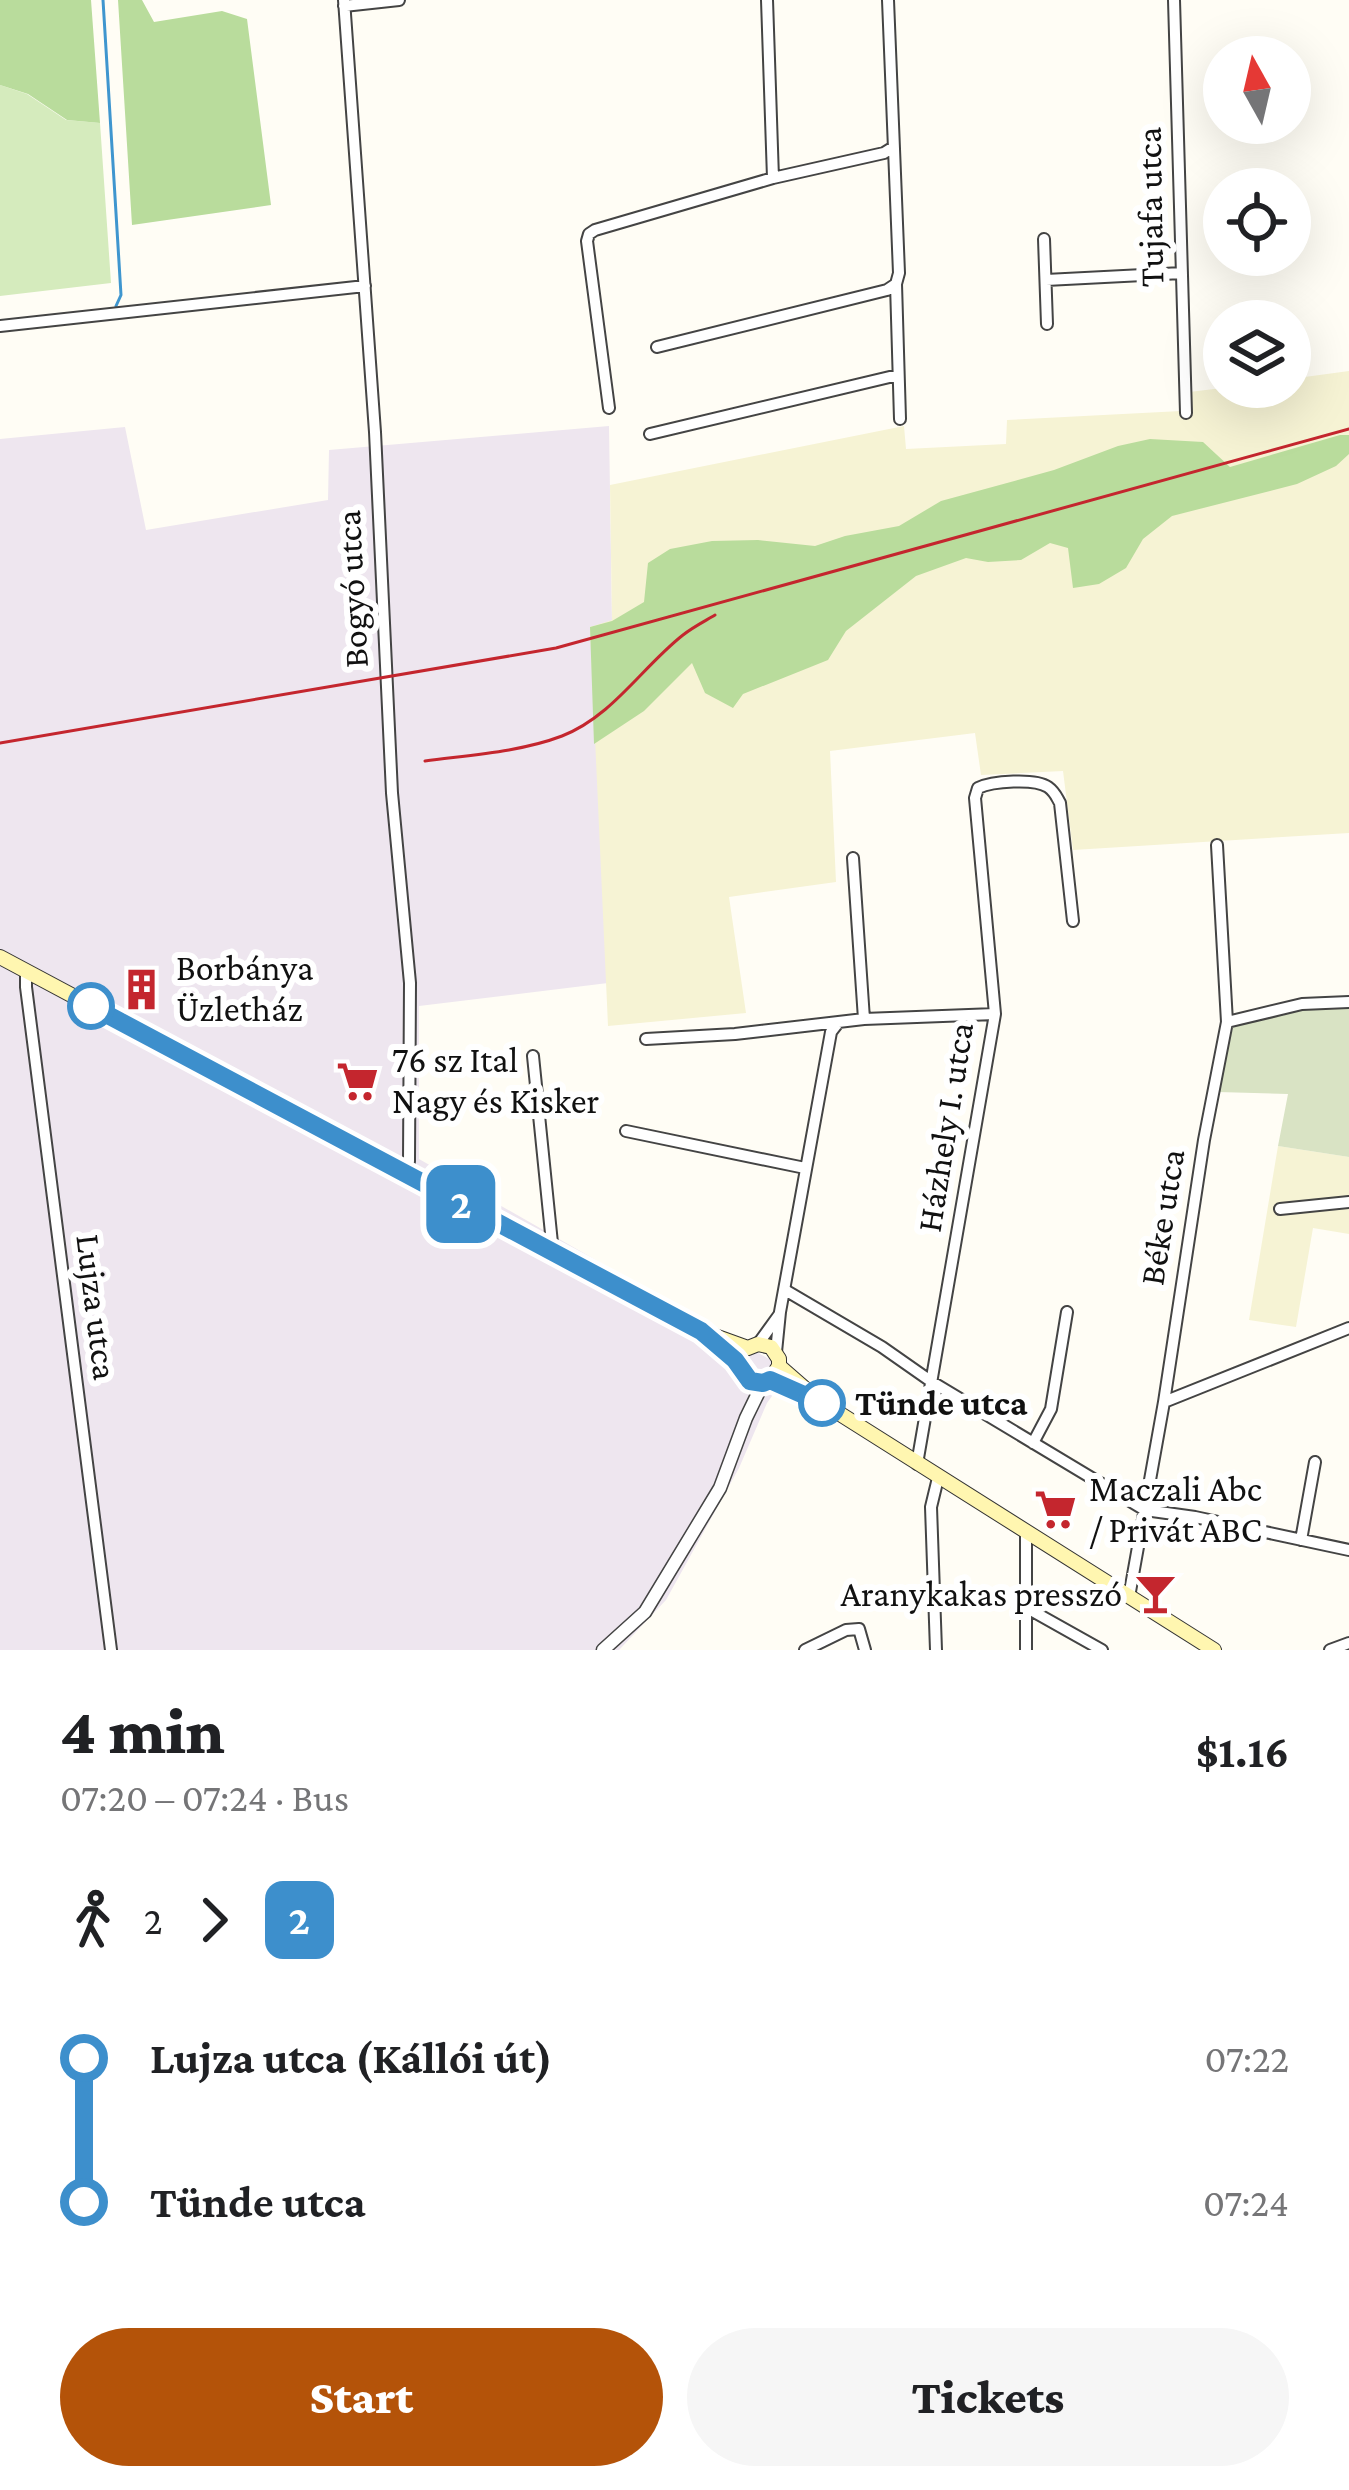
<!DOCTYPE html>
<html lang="en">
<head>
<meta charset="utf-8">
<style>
	body { margin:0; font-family:"Crimson Pro",serif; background:#f6f6f6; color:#202124; height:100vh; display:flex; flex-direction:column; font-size:45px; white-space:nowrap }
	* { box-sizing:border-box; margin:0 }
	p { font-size:39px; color:#757577 }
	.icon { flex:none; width:66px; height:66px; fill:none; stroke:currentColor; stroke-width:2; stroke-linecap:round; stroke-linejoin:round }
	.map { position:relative; height:1650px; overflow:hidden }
	.details { display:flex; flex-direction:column; background:#fff; flex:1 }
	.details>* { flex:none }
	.badge { padding:0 24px; border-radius:18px; font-size:42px; line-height:78px }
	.needle { width:78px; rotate:352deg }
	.buttons { position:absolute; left:1203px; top:36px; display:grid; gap:24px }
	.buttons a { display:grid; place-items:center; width:108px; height:108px; border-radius:50%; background:#fff; box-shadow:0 12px 48px #0002; font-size:60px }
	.map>.badge { position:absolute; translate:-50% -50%; box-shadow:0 0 0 6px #fff }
	.legs { display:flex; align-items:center; gap:18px; height:132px; padding:0 60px; font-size:39px }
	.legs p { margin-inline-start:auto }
	.head { display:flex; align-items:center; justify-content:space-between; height:204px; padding:0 60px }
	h1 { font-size:66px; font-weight:800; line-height:90px }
	.action { display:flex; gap:24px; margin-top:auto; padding:24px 60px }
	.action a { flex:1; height:138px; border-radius:72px; background:#b45309; color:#fff; font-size:48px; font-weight:800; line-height:138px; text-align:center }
	.action a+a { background:#f6f6f6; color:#202124 }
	ul { padding:0 60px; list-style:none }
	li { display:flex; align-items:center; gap:42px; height:144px; font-size:45px }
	li i { display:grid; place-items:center; width:18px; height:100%; margin:0 15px; background:currentColor }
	li i::after { content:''; width:30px; height:30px; margin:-15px; border:9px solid; border-radius:50%; background:#fff }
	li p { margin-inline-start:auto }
	li:first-child i { background:linear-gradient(#0000 50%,currentColor 0) }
	li:last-child i { background:linear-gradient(currentColor 50%,#0000 0) }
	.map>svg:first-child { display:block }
	.industrial { fill:#eee6ef }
	.farmland { fill:#f6f3d4 }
	.green { fill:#d5ebbd }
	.forest { fill:#b9dc9c }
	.cemetery { fill:#d9e3c4 }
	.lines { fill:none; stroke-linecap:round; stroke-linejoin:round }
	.stream { stroke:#3f96cf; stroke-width:3 }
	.minor-casing { stroke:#444; stroke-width:14 }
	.tertiary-casing { stroke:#444; stroke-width:15 }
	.secondary-casing { stroke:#333; stroke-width:16 }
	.minor { stroke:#fff; stroke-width:10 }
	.tertiary { stroke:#fff; stroke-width:12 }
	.secondary { stroke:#fff6b0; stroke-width:14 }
	.rail { stroke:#c4262e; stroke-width:3 }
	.line-1-casing { stroke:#fff; stroke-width:27 }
	.line-1 { stroke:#3d8fcc; stroke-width:18 }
	.stop-1-dot { fill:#fff; stroke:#3d8fcc; stroke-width:6 }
	.labels { text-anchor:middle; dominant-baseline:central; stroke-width:12; stroke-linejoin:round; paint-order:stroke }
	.street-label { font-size:36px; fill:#111; stroke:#fff }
	.poi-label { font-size:36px; fill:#111; stroke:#fff; text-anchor:start }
	.stop-label { font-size:36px; font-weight:bold; fill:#111; stroke:#fff; text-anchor:start }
</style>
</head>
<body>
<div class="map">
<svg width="1349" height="1650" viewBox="0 0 1349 1650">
	<rect width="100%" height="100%" fill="#fffdf5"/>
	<path class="industrial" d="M609,426l3,195 -22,6 18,356 -189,23v153l371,212 -23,32 -28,65 -73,132 -47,50h-619v-1211l125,-12 21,103 182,-30 1,-50z"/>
	<path class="farmland" d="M1349,371v462l-276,17 -10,-79 -82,4 -6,-42 -145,18 6,131 -107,15 17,116 -138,13 -18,-399 22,-7 -2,-135 294,-59 2,23 100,-5 1,-24 174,-9 8,-19 42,-5h59v-8z
		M1278,1146l71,11v77l-36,-6 -17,99 -47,-7z"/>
	<path class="green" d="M0,85l27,9 39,26 34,3 11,160 -111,13z"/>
	<path class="forest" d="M0,0h91l9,123 -33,-3 -39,-26 -28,-9z
		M118,0h24l12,22 68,-11 25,8 24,186 -139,20z
		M1340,435h9v19l-13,12 -39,18 -125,32 -29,23 -17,29 -27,16 -26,4 -5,-40 -18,-5 -29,17 -33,2 -22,-4 -50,18 -70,55 -18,29 -85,34 -10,14 -28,-15 -13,-30 -48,48 -50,33 -4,-117 22,-6 32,-19 4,-39 22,-14 42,-8 46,-1 57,6 30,-10 54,-10 42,-25 113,-31 64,-24 32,-7 53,3 27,25z"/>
	<path class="cemetery" d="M1349,1004v153l-71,-11 10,-52 -70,-2 15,-65 72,-19z"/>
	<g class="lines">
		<path class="stream" d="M103,0l18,295 -5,11"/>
		<defs>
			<path id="minor" d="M344,0l31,432 17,361 18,190 -1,178 -3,14
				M767,0l6,178
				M1174,0l12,413
				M344,6l55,-6
				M1044,239l3,85
				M1046,280l136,-7
				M896,284l4,135
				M0,326l365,-40
				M657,347l230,-57 9,-6 3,-11 -11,-273
				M609,408l-22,-167 2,-7 6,-4 178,-52 111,-25 8,-5
				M650,434l248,-59
				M853,858l11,161
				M26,971v16l85,663
				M1227,1022l75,-18 47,-2
				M646,1039l89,-5 129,-15 131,-5
				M533,1056l20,197
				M626,1131l179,37
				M1280,1209l69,-7
				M785,1290l97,57 50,35 213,128 50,7 154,33
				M758,1344l21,-29
				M776,1352l4,-40 51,-280 7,-9
				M1164,1402l185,-74
				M1033,1443l18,-34 16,-97
				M917,1464l78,-450 -20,-216 3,-10c14,-7 57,-10 70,-1 7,5 8,9 12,16l13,118
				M1026,1533v117
				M1301,1540l14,-78
				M1129,1597l35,-195 40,-262 23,-118 -10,-177
				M1027,1608l75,42
				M805,1650l41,-20 13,-1 6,21
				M936,1650l-5,-143 7,-29
				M1330,1650l19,-7"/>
			<path id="tertiary" d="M603,1650l42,-38 75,-124 26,-70 17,-35"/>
			<path id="secondary" d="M0,957l701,374 47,17 10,-4 13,3 8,12v7l39,34 396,250
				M710,1339c9,6 19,13 26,22 12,16 10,25 34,19l9,-14"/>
		</defs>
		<use href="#minor" class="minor-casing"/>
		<use href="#tertiary" class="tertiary-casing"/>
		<use href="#secondary" class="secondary-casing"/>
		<use href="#minor" class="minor"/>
		<use href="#tertiary" class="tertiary"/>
		<use href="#secondary" class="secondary"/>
		<path class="rail" d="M0,743l556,-95 793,-219
			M425,761c45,-6 95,-9 137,-25 51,-20 80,-69 121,-101 10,-8 22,-14 32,-20"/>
	</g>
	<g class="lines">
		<defs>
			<path id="line-1" d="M91,1006l610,325 34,29 15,21 13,2 7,-3 52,23"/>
		</defs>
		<use href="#line-1" class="line-1-casing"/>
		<use href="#line-1" class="line-1"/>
	</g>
	<defs>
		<symbol id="building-bare" viewBox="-9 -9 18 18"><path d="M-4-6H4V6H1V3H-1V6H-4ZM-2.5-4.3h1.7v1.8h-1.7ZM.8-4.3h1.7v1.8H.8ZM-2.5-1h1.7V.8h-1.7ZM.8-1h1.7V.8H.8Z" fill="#c4262e" stroke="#fff" stroke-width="2.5" paint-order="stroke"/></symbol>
		<symbol id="supermarket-bare" viewBox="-9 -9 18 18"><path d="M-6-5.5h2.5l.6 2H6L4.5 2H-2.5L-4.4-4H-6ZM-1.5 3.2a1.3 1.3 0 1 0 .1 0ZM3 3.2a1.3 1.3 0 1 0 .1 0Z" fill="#c4262e" stroke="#fff" stroke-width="2.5" paint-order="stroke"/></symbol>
		<symbol id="bar-bare" viewBox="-9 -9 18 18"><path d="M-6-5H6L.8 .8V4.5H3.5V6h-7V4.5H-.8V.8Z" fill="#c4262e" stroke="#fff" stroke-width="2.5" paint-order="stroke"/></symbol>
	</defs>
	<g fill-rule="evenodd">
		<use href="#building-bare" x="112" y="960" width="59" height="59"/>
		<use href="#supermarket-bare" x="328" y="1052" width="59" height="59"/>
		<use href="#supermarket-bare" x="1026" y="1480" width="59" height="59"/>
		<use href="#bar-bare" x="1126" y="1564" width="59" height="59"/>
	</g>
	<g class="stop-1-dot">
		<circle cx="91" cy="1006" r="21"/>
		<circle cx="822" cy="1403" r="21"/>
	</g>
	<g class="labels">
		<g class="street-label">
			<text transform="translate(1150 207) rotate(-91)">Tujafa utca</text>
			<text transform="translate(352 589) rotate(-93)">Bogyó utca</text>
			<text transform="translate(945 1127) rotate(-81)">Házhely I. utca</text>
			<text transform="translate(1162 1217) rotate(-81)">Béke utca</text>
			<text transform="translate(97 1307) rotate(83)">Lujza utca</text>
		</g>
		<g class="poi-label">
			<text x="176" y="968">Borbánya<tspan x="176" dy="41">Üzletház</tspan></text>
			<text x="392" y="1060">76 sz Ital<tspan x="392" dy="41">Nagy és Kisker</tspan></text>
			<text x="1089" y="1489">Maczali Abc<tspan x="1089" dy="41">/ Privát ABC</tspan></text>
			<text x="1122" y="1594" text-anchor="end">Aranykakas presszó</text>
		</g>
		<g class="stop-label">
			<text x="855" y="1403">Tünde utca</text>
		</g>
	</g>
</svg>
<div class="buttons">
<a><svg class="needle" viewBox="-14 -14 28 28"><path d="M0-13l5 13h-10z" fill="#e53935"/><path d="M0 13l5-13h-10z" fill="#757577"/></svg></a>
<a><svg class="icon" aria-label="locate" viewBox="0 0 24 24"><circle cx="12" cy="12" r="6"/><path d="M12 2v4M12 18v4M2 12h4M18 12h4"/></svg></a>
<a><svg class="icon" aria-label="layers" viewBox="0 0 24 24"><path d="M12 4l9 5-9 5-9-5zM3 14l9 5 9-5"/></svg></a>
</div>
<b class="badge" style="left:461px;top:1204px;background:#3d8fcc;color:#fff">2</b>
</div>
<section class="details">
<div class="head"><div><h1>4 min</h1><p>07:20 – 07:24 · Bus</p></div><b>$1.16</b></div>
<div class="legs"><svg class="icon" aria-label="walk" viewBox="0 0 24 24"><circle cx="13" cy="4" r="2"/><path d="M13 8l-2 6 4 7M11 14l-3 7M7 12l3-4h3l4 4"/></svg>2<svg class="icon" aria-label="forward" viewBox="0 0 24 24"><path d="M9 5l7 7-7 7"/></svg><b class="badge" style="background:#3d8fcc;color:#fff">2</b></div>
<ul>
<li><i style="color:#3d8fcc"></i><b>Lujza utca (Kállói út)</b><p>07:22</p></li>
<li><i style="color:#3d8fcc"></i><b>Tünde utca</b><p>07:24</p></li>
</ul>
<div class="action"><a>Start</a><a>Tickets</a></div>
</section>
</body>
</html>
